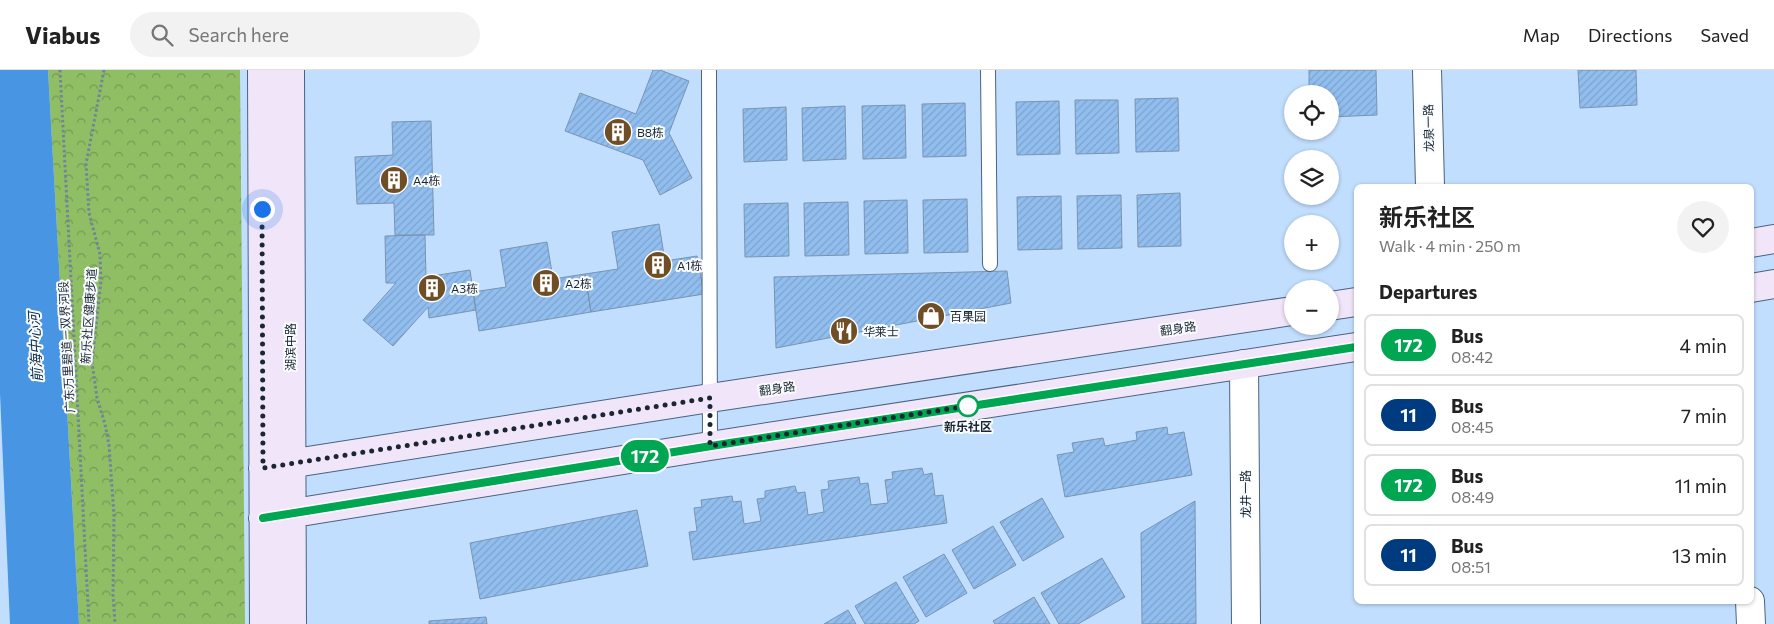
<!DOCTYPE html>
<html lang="en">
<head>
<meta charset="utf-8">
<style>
	body { margin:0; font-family:Commissioner,"Noto Sans SC",sans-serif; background:#f2f2f2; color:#222; height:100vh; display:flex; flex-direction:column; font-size:19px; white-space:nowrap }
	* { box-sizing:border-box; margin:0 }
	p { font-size:16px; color:#767676 }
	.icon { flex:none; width:28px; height:28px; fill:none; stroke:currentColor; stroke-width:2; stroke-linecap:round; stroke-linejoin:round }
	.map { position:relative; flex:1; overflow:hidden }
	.details { position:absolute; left:1354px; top:114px; width:400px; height:420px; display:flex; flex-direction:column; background:#fff; border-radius:8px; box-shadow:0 1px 4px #0004 }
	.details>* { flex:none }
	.badge { padding:0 10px; border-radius:16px; font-size:18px; line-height:32px }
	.buttons { position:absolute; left:1284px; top:15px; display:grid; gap:10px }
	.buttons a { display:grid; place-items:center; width:55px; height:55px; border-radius:50%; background:#fff; box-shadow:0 1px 4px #0004; font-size:25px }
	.you { position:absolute; width:25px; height:25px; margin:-12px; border:4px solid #fff; border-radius:50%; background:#1a73e8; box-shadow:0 0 0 8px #1a73e833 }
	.map>.badge { position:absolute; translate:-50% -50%; box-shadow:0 0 0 2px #fff }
	h2 { padding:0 25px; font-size:19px; line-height:45px }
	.round { display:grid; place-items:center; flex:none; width:52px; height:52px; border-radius:26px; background:#f2f2f2 }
	.headline { display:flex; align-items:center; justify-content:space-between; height:85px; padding:0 25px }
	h1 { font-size:24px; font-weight:700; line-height:38px }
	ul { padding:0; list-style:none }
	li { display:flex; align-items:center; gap:15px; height:62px; margin:0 10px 8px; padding:0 15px; border:2px solid #e0e0e0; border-radius:8px }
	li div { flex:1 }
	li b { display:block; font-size:19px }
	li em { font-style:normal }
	li .badge { min-width:55px; font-weight:700; text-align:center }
	header { display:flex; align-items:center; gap:30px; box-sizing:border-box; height:70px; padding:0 25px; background:#fff; border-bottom:1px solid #e0e0e0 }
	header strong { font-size:24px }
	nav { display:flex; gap:28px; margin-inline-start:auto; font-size:18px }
	.search { width:350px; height:45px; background:#f2f2f2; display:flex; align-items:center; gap:12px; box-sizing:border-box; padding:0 18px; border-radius:28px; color:#767676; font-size:19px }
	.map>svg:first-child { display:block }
	.park { fill:url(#park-crowns) }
	.water { fill:#4895e4 }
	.building { fill:url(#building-hatch); stroke:#7994b1 }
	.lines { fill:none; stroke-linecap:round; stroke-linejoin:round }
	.lane-casing { stroke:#4a647f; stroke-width:16 }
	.street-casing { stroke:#4a647f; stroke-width:30 }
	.secondary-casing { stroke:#4a647f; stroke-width:30 }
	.path { stroke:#70849a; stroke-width:3; stroke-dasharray:2.5 2.5; stroke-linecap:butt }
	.lane { stroke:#fff; stroke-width:14 }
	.street { stroke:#fff; stroke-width:28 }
	.secondary { stroke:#f1e5f9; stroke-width:28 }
	.line-casing { stroke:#fff; stroke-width:11 }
	.line { stroke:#00a651; stroke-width:8 }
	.walk { stroke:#1b2632; stroke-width:5; stroke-dasharray:0 9 }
	.stop-dot { fill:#fff; stroke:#00a651; stroke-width:2.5 }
	.labels { text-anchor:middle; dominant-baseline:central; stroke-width:4; stroke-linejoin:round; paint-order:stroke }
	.street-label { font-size:12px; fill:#1b2632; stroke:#f9fcff }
	.poi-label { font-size:12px; fill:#1b2632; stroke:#f9fcff; text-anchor:start }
	.stop-label { font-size:12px; font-weight:bold; fill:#1b2632; stroke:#f9fcff }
	.water-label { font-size:14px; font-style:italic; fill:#0b2b4a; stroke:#f9fcff }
</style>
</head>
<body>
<header>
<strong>Viabus</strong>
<div class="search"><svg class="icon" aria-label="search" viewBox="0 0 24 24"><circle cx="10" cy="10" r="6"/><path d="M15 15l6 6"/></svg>Search here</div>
<nav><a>Map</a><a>Directions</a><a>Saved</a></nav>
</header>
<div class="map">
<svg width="1774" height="554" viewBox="0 0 1774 554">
	<defs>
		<pattern id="park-crowns" width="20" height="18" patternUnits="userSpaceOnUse" patternTransform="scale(1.25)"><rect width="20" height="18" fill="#90be65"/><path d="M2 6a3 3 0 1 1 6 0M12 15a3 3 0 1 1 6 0" fill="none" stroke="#759a54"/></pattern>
		<pattern id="building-hatch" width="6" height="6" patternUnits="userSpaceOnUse" patternTransform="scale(1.25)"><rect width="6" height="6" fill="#91beef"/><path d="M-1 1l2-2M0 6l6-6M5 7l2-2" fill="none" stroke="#7ca3cd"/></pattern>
	</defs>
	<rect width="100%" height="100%" fill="#c1defe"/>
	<path class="park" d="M48,0h192l5,554h-166z"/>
	<path class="water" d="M0,0h48l31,554h-69l-10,-231z"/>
	<path class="building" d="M653,0h7l29,11 -20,52 23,45 -32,17 -17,-35 -78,-29 15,-38 56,21z
		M1309,0h67l1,45 -47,2v-23h-21z
		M1578,0h58l1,35 -57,3z
		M1178,28l1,53 -43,1 -1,-53z
		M1075,30h43l1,53 -43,1z
		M1059,31l1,53 -43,1 -1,-53z
		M965,33l1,53 -43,1 -1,-53z
		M905,35l1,53 -43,1 -1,-53z
		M845,36l1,53 -43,2 -1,-53z
		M786,37l1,53 -43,2 -1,-53z
		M431,51l3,114h-39l-1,-32 -37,1 -2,-47 38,-2 -1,-33z
		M1180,123l1,53 -43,1 -1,-52z
		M1121,125l1,53 -44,1 -1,-53z
		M1061,126l1,53 -44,1 -1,-53z
		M967,129l1,53 -44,1 -1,-53z
		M907,130l1,53 -43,1 -1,-53z
		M848,132l1,53 -44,1 -1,-53z
		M788,133l1,53 -44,1 -1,-53z
		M659,154l6,37 32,-5 7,38 -113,18 -6,-38 33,-5 -6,-37z
		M425,165l1,42 44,-7 6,40 -47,8 -1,-11 -35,39 -30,-26 33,-37h-10l-1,-47z
		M547,172l6,37 32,-5 6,38 -112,19 -6,-39 33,-5 -6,-37z
		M1007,201l4,32 -235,45 -2,-71z
		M1167,357l1,8 16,-3 8,43 -127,22 -8,-42 17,-3 -2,-9 31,-5 2,8 32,-6 -1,-8z
		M922,398l2,7 8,-2 3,23 8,-1 4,28 -254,37 -4,-28 8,-1 -3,-23 8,-1 -1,-7 31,-4 1,6 8,-1 3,23 17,-3 -4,-22 8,-1v-7l30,-5 2,7 8,-1 3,23 16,-3 -3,-22 8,-1 -1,-8 31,-4 1,7 8,-1 3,22 17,-2 -3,-23 8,-1 -1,-7z
		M1042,428l22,39 -41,24 -23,-39z
		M1195,431l1,123h-54l-1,-91z
		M637,440l11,56 -168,33 -10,-56z
		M993,456l23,39 -42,24 -22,-39z
		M944,484l23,39 -41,24 -23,-40z
		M1102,488l23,39 -47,27h-19l-18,-31z
		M896,512l23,39 -5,3h-49l-10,-18z
		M1034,527l16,27h-55l-2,-3z
		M848,540l8,14h-32z
		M486,547l1,7h-58v-3z"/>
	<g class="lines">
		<defs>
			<path id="lane" d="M709,0l1,376
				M988,0l2,194"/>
			<path id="street" d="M1427,0l3,116
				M1244,294l2,260
				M1750,531l1,23"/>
			<path id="secondary" d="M262,0l2,554
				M290,0l2,554
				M1751,173l23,-4
				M1751,218l23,-4
				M1330,236l26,-4
				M263,398l447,-70 582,-87
				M263,448l447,-72 646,-99"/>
		</defs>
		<use href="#lane" class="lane-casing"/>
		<use href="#street" class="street-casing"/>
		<use href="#secondary" class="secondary-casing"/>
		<path class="path" d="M60,0l29,554
			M104,0l-18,94 3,49 11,41 1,27 -9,81 5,36 8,26 4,21 5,70 -1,80 2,29"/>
		<use href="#lane" class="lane"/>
		<use href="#street" class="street"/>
		<use href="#secondary" class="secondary"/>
	</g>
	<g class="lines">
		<defs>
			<path id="line" d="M263,448l467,-75 626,-96"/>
		</defs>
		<use href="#line" class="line-casing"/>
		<use href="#line" class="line"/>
		<path class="walk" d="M262,139l1,259 447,-70v48l258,-40"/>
	</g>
	<defs>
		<symbol id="building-disc" viewBox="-11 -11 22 22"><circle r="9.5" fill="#6f4e25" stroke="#f9fcff"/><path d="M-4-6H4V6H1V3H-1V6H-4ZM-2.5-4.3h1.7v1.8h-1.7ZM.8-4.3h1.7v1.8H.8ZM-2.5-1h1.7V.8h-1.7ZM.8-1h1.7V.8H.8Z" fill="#fff"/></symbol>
		<symbol id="shop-disc" viewBox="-11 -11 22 22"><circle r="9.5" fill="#6f4e25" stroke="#f9fcff"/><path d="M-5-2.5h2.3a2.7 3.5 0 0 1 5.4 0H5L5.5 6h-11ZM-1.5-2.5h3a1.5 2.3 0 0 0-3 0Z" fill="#fff"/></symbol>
		<symbol id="restaurant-disc" viewBox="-11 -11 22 22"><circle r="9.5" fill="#6f4e25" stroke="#f9fcff"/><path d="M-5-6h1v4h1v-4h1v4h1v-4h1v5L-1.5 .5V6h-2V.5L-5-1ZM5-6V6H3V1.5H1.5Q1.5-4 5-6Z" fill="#fff"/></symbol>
	</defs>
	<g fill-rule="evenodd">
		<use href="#building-disc" x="602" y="46" width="32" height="32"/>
		<use href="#building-disc" x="378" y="94" width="32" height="32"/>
		<use href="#building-disc" x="642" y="179" width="32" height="32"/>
		<use href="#building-disc" x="530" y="197" width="32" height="32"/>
		<use href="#building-disc" x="416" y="202" width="32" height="32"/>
		<use href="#shop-disc" x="915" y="230" width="32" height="32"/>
		<use href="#restaurant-disc" x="828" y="245" width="32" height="32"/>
	</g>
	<circle class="stop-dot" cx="968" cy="336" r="10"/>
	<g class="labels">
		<g class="street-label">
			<text transform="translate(1428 58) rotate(-91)">龙泉一路</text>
			<text transform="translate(88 246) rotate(-86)">新乐社区健康步道</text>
			<text transform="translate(1178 258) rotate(-8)">翻身路</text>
			<text transform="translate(66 277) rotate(-93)">广东万里碧道－双界河段</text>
			<text transform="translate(290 277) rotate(-90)">湖滨中路</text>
			<text transform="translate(777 318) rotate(-8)">翻身路</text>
			<text transform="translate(1245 424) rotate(-90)">龙井一路</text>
		</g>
		<g class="poi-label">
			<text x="637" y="62">B8栋</text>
			<text x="413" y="110">A4栋</text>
			<text x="677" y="195">A1栋</text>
			<text x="565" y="213">A2栋</text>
			<text x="451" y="218">A3栋</text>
			<text x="950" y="246">百果园</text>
			<text x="863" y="261">华莱士</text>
		</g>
		<g class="stop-label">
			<text x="968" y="356">新乐社区</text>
		</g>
		<g class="water-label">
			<text transform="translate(35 277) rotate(-93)">前海中心河</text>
		</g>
	</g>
</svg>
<div class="buttons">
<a><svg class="icon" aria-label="locate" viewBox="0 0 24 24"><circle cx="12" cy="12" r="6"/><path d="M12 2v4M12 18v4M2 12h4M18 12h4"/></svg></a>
<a><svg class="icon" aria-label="layers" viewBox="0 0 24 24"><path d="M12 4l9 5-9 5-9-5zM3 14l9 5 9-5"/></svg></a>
<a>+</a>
<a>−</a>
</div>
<div class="you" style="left:262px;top:139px"></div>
<b class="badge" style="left:645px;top:386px;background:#00a651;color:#fff">172</b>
<section class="details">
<div class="headline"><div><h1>新乐社区</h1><p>Walk · 4 min · 250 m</p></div><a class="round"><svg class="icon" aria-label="heart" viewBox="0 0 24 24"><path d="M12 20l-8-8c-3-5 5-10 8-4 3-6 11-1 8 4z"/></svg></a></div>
<h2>Departures</h2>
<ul>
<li><span class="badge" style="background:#00a651;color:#fff">172</span><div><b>Bus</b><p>08:42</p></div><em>4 min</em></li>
<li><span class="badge" style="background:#003b80;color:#fff">11</span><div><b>Bus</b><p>08:45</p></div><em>7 min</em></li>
<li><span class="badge" style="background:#00a651;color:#fff">172</span><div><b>Bus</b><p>08:49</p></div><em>11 min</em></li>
<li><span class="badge" style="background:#003b80;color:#fff">11</span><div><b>Bus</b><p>08:51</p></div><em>13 min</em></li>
</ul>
</section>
</div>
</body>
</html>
